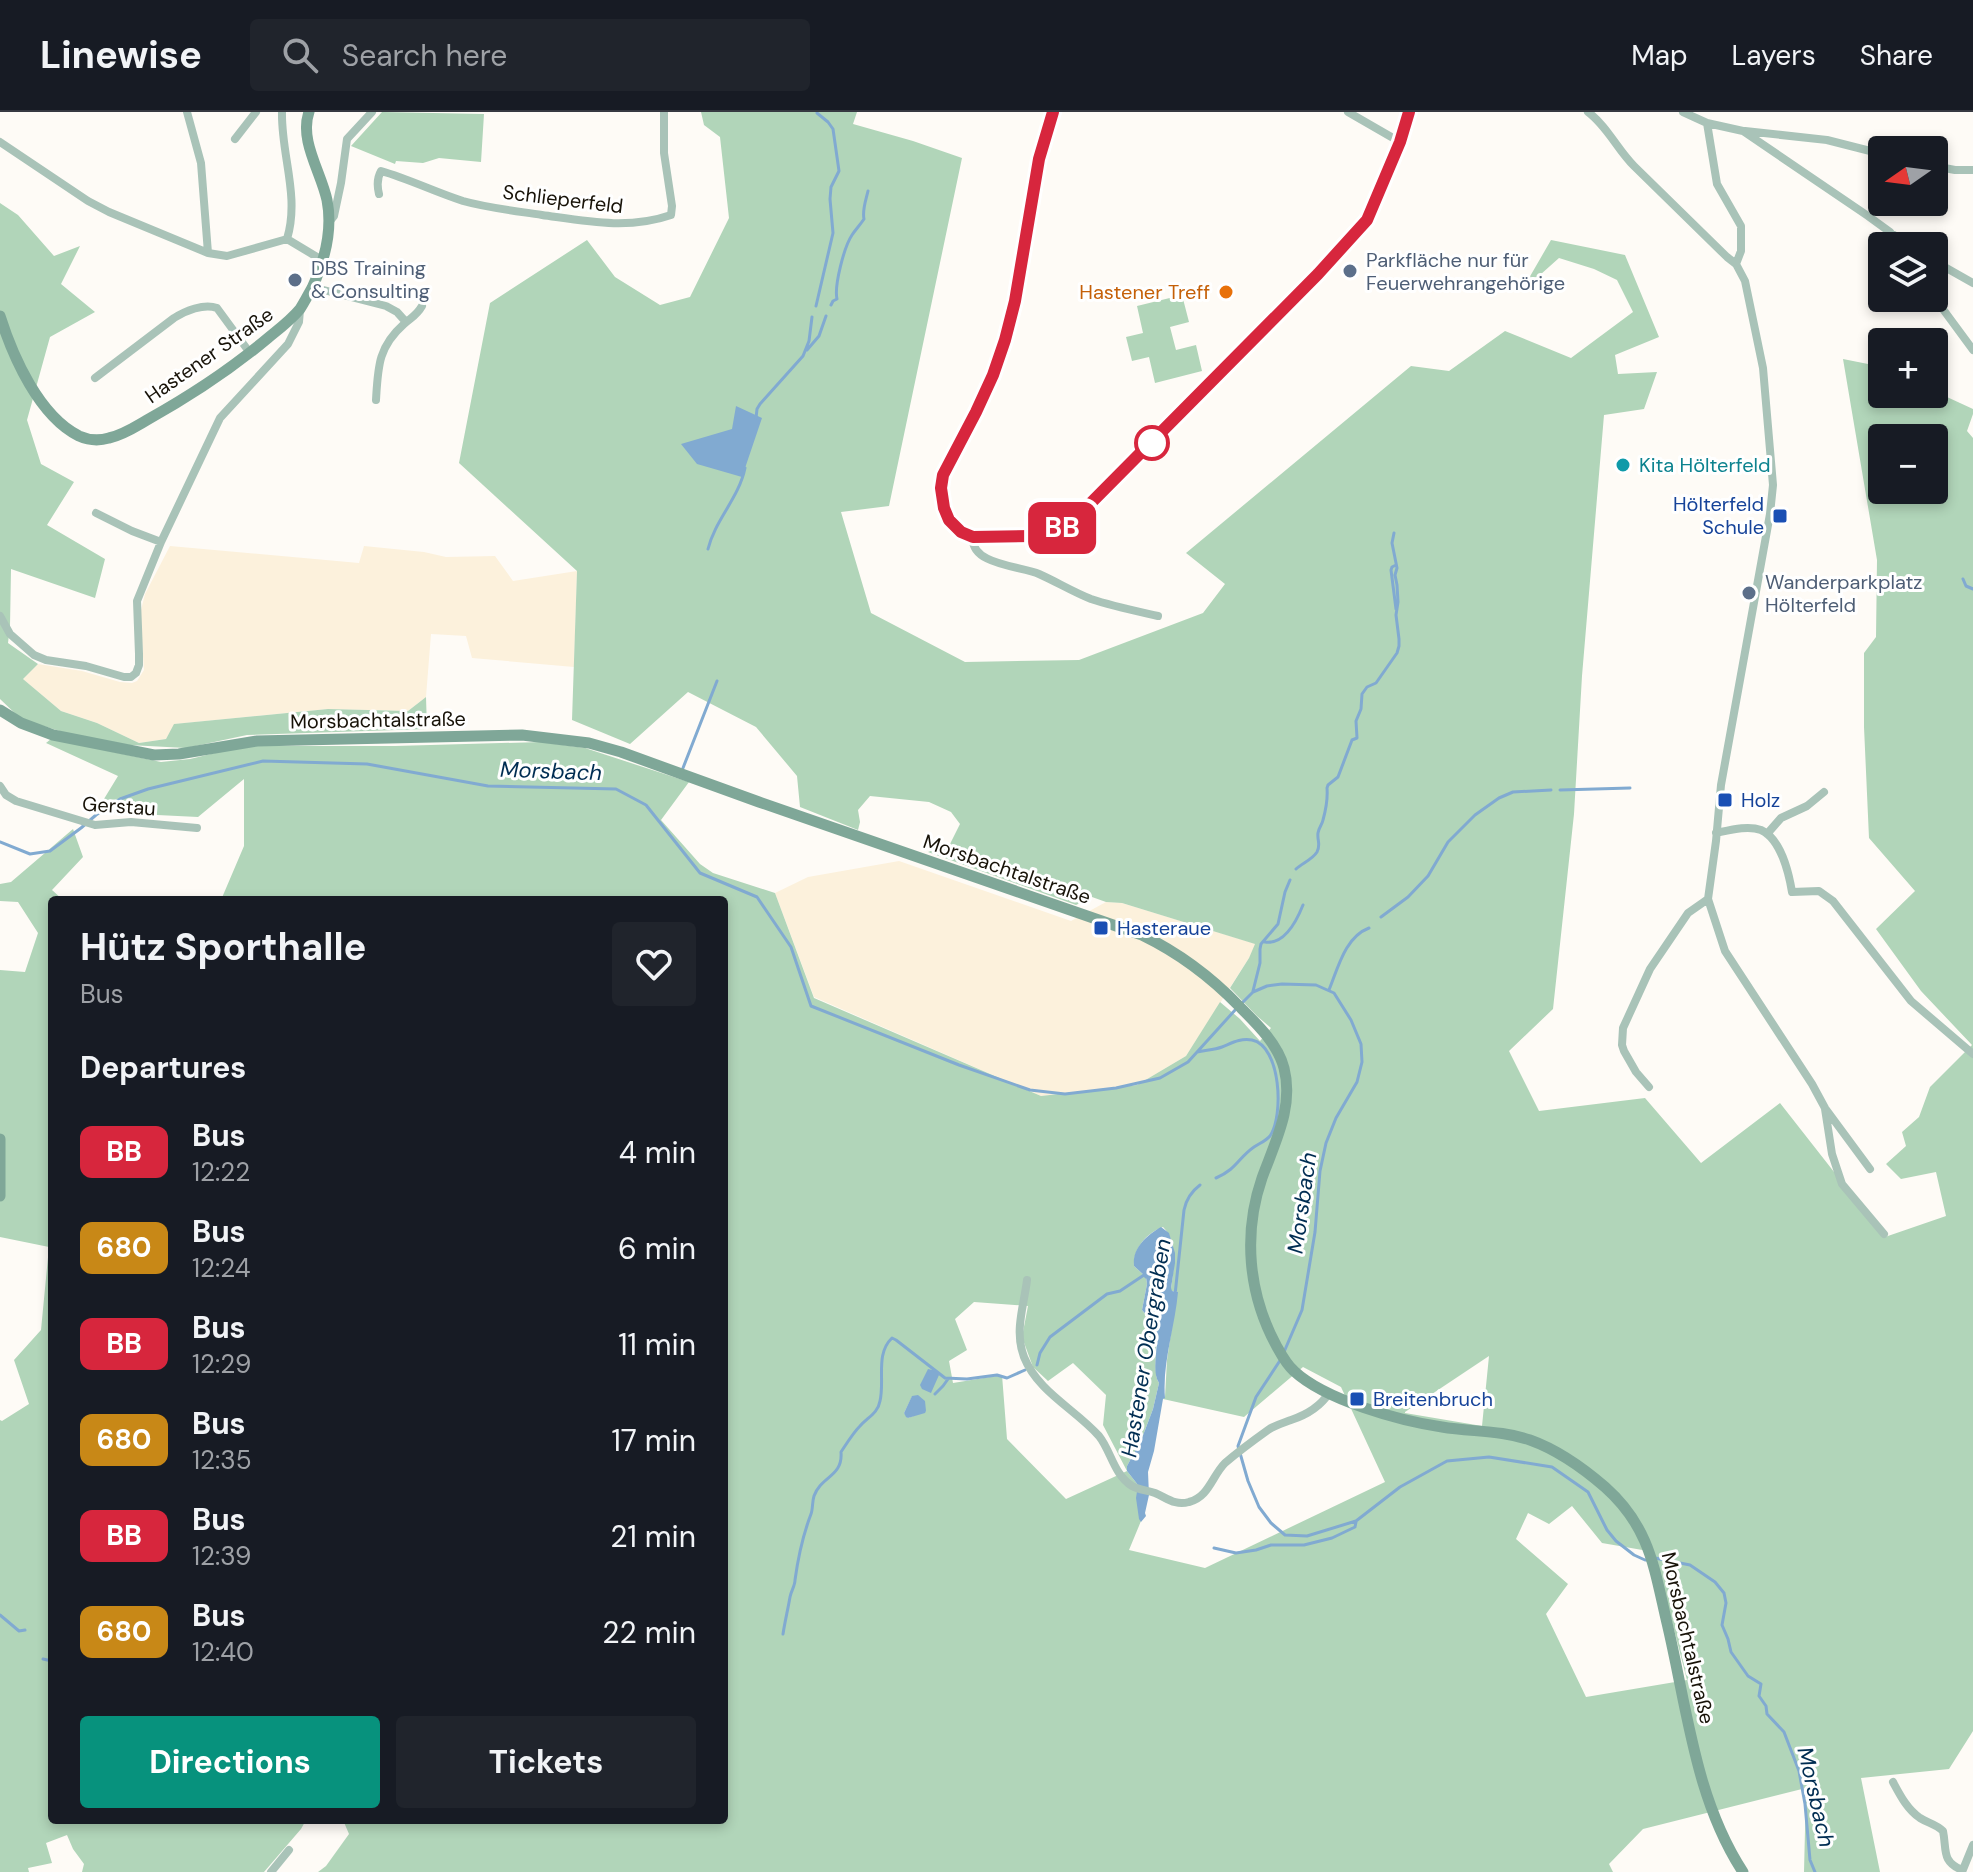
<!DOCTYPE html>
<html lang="en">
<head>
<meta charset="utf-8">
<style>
	body { margin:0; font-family:"DM Sans",sans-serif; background:#20242c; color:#f1f3f6; height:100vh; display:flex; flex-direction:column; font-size:30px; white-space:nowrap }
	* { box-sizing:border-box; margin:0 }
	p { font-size:26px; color:#9ea1a6 }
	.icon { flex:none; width:44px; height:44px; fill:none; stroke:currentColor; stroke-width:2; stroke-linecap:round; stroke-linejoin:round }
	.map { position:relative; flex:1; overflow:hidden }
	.sheet { position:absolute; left:48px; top:784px; width:680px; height:928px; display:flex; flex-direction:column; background:#171b24; border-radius:8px; box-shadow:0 4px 12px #0003 }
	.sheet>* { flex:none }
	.badge { padding:0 16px; border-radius:12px; font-size:28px; line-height:52px }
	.needle { width:52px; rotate:256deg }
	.controls { position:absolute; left:1868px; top:24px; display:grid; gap:16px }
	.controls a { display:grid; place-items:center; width:80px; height:80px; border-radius:8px; background:#171b24; box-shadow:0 4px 12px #0003; font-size:40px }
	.map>.badge { position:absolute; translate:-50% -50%; box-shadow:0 0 0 4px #fff }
	h2 { padding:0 32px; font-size:30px; line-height:72px }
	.round { display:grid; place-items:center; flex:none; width:84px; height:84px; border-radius:8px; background:#20242c }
	.headline { display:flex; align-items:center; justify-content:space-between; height:136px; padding:0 32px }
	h1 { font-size:38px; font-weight:700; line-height:60px }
	.primary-button { display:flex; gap:16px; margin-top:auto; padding:16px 32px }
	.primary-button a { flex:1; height:92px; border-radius:8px; background:#07927d; color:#fff; font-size:32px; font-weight:700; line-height:92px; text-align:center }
	.primary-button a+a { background:#20242c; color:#f1f3f6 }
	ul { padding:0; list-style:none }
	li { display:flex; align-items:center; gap:24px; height:96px; padding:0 32px }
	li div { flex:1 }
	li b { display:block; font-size:30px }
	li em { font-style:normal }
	li .badge { min-width:88px; font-weight:700; text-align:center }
	header { display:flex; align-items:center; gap:48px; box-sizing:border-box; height:112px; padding:0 40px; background:#171b24; border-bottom:2px solid #363941 }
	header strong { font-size:38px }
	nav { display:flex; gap:44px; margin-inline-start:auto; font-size:28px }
	.search { width:560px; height:72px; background:#20242c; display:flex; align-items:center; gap:20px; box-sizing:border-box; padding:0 28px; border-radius:8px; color:#9ea1a6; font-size:30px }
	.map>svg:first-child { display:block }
	.built { fill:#fcf1dc }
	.green { fill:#b1d5b9; fill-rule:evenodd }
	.water { fill:#81aad1 }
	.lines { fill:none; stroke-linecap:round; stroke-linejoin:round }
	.stream { stroke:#81aad1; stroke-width:3 }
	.street { stroke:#a9c3b8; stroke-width:8 }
	.secondary { stroke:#7fa798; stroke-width:11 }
	.line-casing { stroke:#fff; stroke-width:18 }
	.line { stroke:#d7263d; stroke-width:12 }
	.service-dot { fill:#5c6f8a; stroke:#fff; stroke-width:3 }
	.food-dot { fill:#e8710a; stroke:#fff; stroke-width:3 }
	.stop-dot { fill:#fff; stroke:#d7263d; stroke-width:4 }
	.culture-dot { fill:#0f9aa8; stroke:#fff; stroke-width:3 }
	.transit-dot { fill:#1a4fb4; stroke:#fff; stroke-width:3 }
	.labels { text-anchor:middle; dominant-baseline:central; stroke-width:6; stroke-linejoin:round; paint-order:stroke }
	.street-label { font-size:20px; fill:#171208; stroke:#fff }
	.service-label { font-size:20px; fill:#4e5e75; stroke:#fff; text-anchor:start }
	.food-label { font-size:20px; fill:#c56008; stroke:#fff; text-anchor:end }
	.culture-label { font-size:20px; fill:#0d838f; stroke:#fff; text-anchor:start }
	.transit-label { font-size:20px; fill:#164399; stroke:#fff; text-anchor:start }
	.water-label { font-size:22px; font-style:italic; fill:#002d52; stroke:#fff }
</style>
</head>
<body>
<header>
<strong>Linewise</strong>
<div class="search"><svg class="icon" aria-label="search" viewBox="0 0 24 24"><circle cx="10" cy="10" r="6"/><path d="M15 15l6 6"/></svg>Search here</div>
<nav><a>Map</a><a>Layers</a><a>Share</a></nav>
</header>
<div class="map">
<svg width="1973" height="1760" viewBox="0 0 1973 1760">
	<rect width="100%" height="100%" fill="#fefbf6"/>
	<path class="built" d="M170,434l189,17 5,-17 60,6 22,5 49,-1 18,25 64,-10 -3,96 -102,-9 -6,-22 -35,-2 -5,63 -18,14 -80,-2 -153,15 -9,15 -27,4 -42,-20 -36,-12 -38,-32 15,-15 44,7 38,11 12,1 5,-2 7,-11 -4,-56 5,-20z
		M899,749l172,60 35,-19 16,1 134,41 -7,14 -63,98 -49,29 -96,11 -227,-99 -39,-104 33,-16z"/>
	<path class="green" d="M382,0l102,2 -3,48 -42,-4 -16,5 -27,-2 -1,3 -44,-18z
		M701,0h156l-4,12 60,17 49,17 -73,348 -48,6 30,101 94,49 114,-2 124,-47 22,-29 -39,-31 225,-187 38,5 56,-40 66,27 62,-46 -16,-32 -23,-11 -35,-11 -38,34 30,-52 74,15 34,82 -44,18 3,19 39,-2 -13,37 -40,6 -22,261 -8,138 -21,195 -44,42 30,60 106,-13 56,65 79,-60 105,134 61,-21 -10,-44 -35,7 -15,-15 20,-18 -4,-14 17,-15 11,-30 42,-42 -51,-54 -45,-62 39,-38 -46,-53 -5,-111v-74l12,-16 1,-77 -34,-201 35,7 4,-5v33h52v-3l39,18v5l-6,17 6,7v1293l-24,38 -88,9 19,94h-76l2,-84 -163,41 -34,35 4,8h-1295l8,-6 23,-32 -6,-14h381v-920h-503l23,-54v-67l-46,38 -102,-5 22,-36 -72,-33 5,-4 110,23 29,-3 54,-13h151l146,-4 44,6 104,34 -28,38 39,44 13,9 62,20 39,105 227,98 96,-11 49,-29 34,-54 20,17 20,22 11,-13 -14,-12 -27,-28 19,-30 6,-14 -133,-41 -16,-1 -14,-5 -16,8 -148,-53 22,-8 10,-20 -9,-12 -22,-10 -59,-6 -12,14 2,12 -2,8 -58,-23 -3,-31 -41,-49 -68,-35 -58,52 -58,-24 5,-149 -118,-108 31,-160 97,-63 28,37 45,28 30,-8 39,-79 -9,-81 -16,-12zM1882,326h52v52h-52zM1163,1115c15,15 11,42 8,61v3h6l-10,69 -2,37 -2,2 81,18 59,-50 38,20 44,95 -180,86 -76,-18 12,-29 -3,-36 -11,-14v-5l15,-28 11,-29 6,-26c-7,-10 0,-41 -5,-58 -2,-6 -8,-9 -12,-15l5,-26 -1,-7 -12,-11c-1,-17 12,-33 29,-39zM974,1190l54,4 -6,31 11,30 15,14 25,-18 33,32 -3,30 24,46 -61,28 -59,-60 -5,-64 -49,8 -4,-22 18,-11 -12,-31zM1489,1244l-7,70 -77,-13v-1zM912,1285l14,14 -18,7 -4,-5zM1572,1394l30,37 52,9 33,128 -101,17 -40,-83 22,-30 -52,-45 12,-26 21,11z
		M0,91l18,12 36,41 26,-10 -19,38 34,28 -45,25 -23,83 14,44 33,18 -27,43 58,34 -10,39 -84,-29 -1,57 -2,17 30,21 -15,15 38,32 36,12 42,20 27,-4 8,-15 154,-15 80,2 18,-14 1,32 -180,6 -61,13 -57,-3 -63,-12 -45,-14 -21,-20z
		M1182,183l7,27 -19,5 6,23 20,-5 6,26 -47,12 -6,-26 -17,4 -6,-24 17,-4 -6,-27z
		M73,717l10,28 -31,33 11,10h-11v920h254l-5,9 -37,43h-182l2,-8 -11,-15 -6,-14 -21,8 6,20 -24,5 1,4h-29v-452l2,1 27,-17 -15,-44 27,-30 8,-83 -49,-10v-267l25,2 13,-39 -20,-31 -18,-1v-17l11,-2z"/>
	<path class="water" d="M736,294l26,12 -20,59 -45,-13 -16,-20 51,-15z
		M1161,1115l8,6 6,20v10l-4,25 1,3 6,1c-3,35 -16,71 -13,106l-2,1 -9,52 -6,21 1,23 -4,18 1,3 -5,6 -2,-3 -3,-21 2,-13 -11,-14v-5l15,-28 11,-29 6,-26c-10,-15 5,-46 -8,-63 -2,-4 -6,-6 -9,-10l5,-26 -1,-7 -12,-11c-2,-18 12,-30 27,-39z
		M928,1257l9,2 2,4 -8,18 -9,-4 -2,-4z
		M918,1283l7,6 1,10 -1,2 -17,5 -2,-1 -2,-4 8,-17z"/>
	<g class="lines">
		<path class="stream" d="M831,193l2,-4 4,-2c-3,-13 7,-52 15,-64 4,-6 8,-10 12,-16 -2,-9 2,-19 4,-28
			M816,194l17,-73 -3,-34 1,-12 8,-16 -6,-42 -5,-7 -11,-9
			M807,238l12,-14 7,-20
			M756,306l1,-9 3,-5 43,-48 6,-15 3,-24
			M708,437c7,-29 31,-51 37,-81
			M1963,467l3,7 7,3
			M1396,497l-5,-39 1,-3 4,-2
			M683,656l34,-87
			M1560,678l70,-2
			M0,730l30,12 20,-3 31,-23 15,-13 24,-16 28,-10 115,-28 104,3 121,22 128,3 30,16 54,68 57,24 34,50 20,59 148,59 71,25 35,4 51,-6 44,-10 28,-16 48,-53
			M1296,757c6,-6 16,-9 21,-17 4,-7 0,-12 1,-19 1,-6 4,-8 5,-13 3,-11 5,-20 4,-32l1,-3 10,-8 14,-37 5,-2 -1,-17 5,-12 1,-15 5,-7 9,-4 21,-30 2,-7v-7l-3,-24 2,-13 -1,-17 -2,-10 2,-7 -5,-25 2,-10
			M1381,805l27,-20 20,-21 20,-34 27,-27 24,-17 14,-6 38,-2
			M1265,830c20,3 32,-22 38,-37
			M1329,878c9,-22 16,-53 40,-62
			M1253,879l7,-28v-14l1,-5 17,-20 7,-32 5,-12
			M1241,892l12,-12 14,-6 15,-2 34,1 18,8 17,27 10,24 1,18 -5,20 -21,36 -10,25 -6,28 -5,61 -13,78 -18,42
			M1197,940c8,-2 17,-2 25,-5 10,-4 18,-9 30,-7 29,6 32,76 18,96 -4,5 -10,7 -16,11 -16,11 -17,22 -38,31
			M1175,1183l9,-85c2,-10 8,-19 16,-25
			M1281,1247l-25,38 -18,49 10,35 11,26 12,16 14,12 22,1 49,-15 44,-34 47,-26 42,-4 63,10 36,25 19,38 9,11 18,14 11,5h3
			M1037,1253l3,-12 10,-16 57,-43 13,-3 24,-16 2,2
			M935,1282l8,-8 5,-7
			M1214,1436l22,5 20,-3 15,-5h33l28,-7 23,-11 1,-5
			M1655,1446l35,7 25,17 9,11 2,10 -4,22 6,14 3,13 17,24 13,8 -2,12 7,10 1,8 17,18 15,39 6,33 5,56 5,12
			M0,1503l19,16 6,-1
			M783,1522c2,-13 5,-25 7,-37 1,-6 5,-11 5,-17 3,-22 8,-45 16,-66 2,-5 1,-12 3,-18 7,-20 29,-19 27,-44 6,-9 12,-19 19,-26 8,-9 18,-13 20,-25 5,-21 -5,-47 12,-63l4,2 49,38 22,1 30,-4 10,3 18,-8
			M43,1547l9,2"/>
		<path class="street" d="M187,0l14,51 7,90
			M282,0c-1,43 18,84 5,127
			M1053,0l-14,47 -24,142 -10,39 -12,35 -50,100 -2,13 3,20 5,12 12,12 12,5 60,-1 24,-5 19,-13 242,-244 49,-54 33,-78 9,-30
			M1348,0l52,30
			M1588,0c19,14 29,37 46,54l93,91 9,7 9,17 18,87 10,117 -3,29 -49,271 -5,56 -8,58 17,52 87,133 13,24 45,61
			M1683,0l24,11 36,8 125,85 22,16 9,14
			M1707,11l10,61 24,42v25l-5,13
			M1745,19l82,9 55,14
			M235,27l21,-27
			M0,30l88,59 21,11 99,41 19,3 60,-17 35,21
			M1934,54l21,4h18
			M379,82c-2,-8 -2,-16 2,-23 28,8 54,21 82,30 25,7 53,10 79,14 43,6 86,15 129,0l1,-9 -8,-53v-41
			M330,109l4,-5 7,-33 6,-44 25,-27
			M1894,123l16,11
			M1934,149l39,22
			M312,175l74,19 11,6 9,10
			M1934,185l39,53
			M95,266l79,-60c11,-7 30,-15 43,-10l33,45
			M376,288c2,-33 2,-53 28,-76 8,-7 13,-9 18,-18
			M96,401l36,18 29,11
			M973,425c-3,28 48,29 66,37 18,8 34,18 52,25 21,7 45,12 67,17
			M0,504l10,18 24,21 12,5 40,6 38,11h7l5,-4 3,-8v-11l-2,-53 24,-59 59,-124 68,-74 11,-22 1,-12
			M0,674l6,9 10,6 79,24 36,-3 66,6
			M1716,721c14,-3 32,-8 45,-3 20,9 28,44 31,62l27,-1 14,10 78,100 62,53
			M1767,722l14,-16 26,-12 17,-14
			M1649,975l-13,-15 -12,-21 -2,-6 1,-17 27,-59 38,-56 20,-14
			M1825,997l7,45 10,30 42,50
			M1027,1168c-3,26 -13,51 -3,77 14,35 51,52 75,79 12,15 15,39 33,50 7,4 15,4 23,7 12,5 20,13 34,9 20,-5 23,-26 36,-39 14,-12 29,-23 43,-33 7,-5 15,-7 23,-10 15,-5 29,-13 38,-27
			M1893,1670c7,13 14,27 27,36 8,5 16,6 23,13 4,19 -2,30 19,39
			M271,1760l18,-22
			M1962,1760l11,-27"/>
		<path class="secondary" d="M0,204c13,41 39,100 79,120 9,4 20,5 30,2 14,-3 26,-11 38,-18 43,-24 84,-51 121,-82 11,-9 23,-18 32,-29 4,-6 8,-14 12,-21 13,-28 21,-57 15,-88 -6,-28 -28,-60 -18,-88
			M0,598l21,13 32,12 101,20 25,-1 78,-13 265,-6 67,8 32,9 138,50 383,133c37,18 68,41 97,71 17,17 39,38 45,62 10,39 -9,74 -22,110 -19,55 -14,115 14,167 5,9 10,19 18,26 31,29 106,50 148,56 29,5 59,3 88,13 28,10 53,28 75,47 45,40 49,81 62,136 20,84 28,176 76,249
			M0,1027v57"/>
	</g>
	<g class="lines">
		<defs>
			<path id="line" d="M1053,0l-14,47 -24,142 -10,39 -12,35 -17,37 -33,63 -2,13 3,20 5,12 12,12 12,5 60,-1 24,-5 19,-13 242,-244 49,-54 33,-78 9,-30"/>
		</defs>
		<use href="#line" class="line-casing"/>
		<use href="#line" class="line"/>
	</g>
	<g class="service-dot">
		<circle cx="1350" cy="159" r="8"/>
		<circle cx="295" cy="168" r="8"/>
		<circle cx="1749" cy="481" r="8"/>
	</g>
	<circle class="food-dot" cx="1226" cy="180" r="8"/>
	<circle class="stop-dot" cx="1152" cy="331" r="16"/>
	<circle class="culture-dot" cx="1623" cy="353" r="8"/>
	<g class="transit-dot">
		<rect x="1772" y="396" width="16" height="16" rx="4"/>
		<rect x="1717" y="680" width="16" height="16" rx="4"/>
		<rect x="1093" y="808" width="16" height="16" rx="4"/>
		<rect x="1349" y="1279" width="16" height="16" rx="4"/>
	</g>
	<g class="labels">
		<g class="street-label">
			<text transform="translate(563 87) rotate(7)">Schlieperfeld</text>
			<text transform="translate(209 243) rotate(-35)">Hastener Straße</text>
			<text transform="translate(378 608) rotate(-1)">Morsbachtalstraße</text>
			<text transform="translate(119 694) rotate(4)">Gerstau</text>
			<text transform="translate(1007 757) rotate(19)">Morsbachtalstraße</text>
			<text transform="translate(1688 1526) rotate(77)">Morsbachtalstraße</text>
		</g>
		<g class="service-label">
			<text x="1366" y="148">Parkfläche nur für<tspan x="1366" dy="23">Feuerwehrangehörige</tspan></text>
			<text x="311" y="156">DBS Training<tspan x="311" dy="23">&amp; Consulting</tspan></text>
			<text x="1765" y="470">Wanderparkplatz<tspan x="1765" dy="23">Hölterfeld</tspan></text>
		</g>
		<g class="food-label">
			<text x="1210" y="180">Hastener Treff</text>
		</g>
		<g class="culture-label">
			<text x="1639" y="353">Kita Hölterfeld</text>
		</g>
		<g class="transit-label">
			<text x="1764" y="392" text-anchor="end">Hölterfeld<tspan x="1764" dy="23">Schule</tspan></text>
			<text x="1741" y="688">Holz</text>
			<text x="1117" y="816">Hasteraue</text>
			<text x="1373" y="1287">Breitenbruch</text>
		</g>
		<g class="water-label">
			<text transform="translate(551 659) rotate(2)">Morsbach</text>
			<text transform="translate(1302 1091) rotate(-82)">Morsbach</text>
			<text transform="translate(1146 1236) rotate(-81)">Hastener Obergraben</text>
			<text transform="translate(1816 1685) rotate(77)">Morsbach</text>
		</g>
	</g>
</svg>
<div class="controls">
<a><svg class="needle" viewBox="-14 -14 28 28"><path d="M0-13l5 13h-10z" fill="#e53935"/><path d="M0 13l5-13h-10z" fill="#9ea1a6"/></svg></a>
<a><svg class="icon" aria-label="layers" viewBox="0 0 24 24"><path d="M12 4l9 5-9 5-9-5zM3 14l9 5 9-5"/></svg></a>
<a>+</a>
<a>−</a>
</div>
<b class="badge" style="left:1062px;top:416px;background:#d7263d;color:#fff">BB</b>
<section class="sheet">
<div class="headline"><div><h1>Hütz Sporthalle</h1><p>Bus</p></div><a class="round"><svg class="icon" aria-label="heart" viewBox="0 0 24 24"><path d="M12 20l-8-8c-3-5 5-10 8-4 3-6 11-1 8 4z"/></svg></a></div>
<h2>Departures</h2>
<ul>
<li><span class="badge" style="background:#d7263d;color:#fff">BB</span><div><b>Bus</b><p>12:22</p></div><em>4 min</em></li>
<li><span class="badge" style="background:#c88817;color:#fff">680</span><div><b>Bus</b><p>12:24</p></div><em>6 min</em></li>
<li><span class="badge" style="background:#d7263d;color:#fff">BB</span><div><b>Bus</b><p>12:29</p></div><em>11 min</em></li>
<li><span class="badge" style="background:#c88817;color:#fff">680</span><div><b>Bus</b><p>12:35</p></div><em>17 min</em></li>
<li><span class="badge" style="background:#d7263d;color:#fff">BB</span><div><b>Bus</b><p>12:39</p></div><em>21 min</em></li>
<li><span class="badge" style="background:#c88817;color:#fff">680</span><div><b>Bus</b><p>12:40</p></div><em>22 min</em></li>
</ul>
<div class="primary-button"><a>Directions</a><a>Tickets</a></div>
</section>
</div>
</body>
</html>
